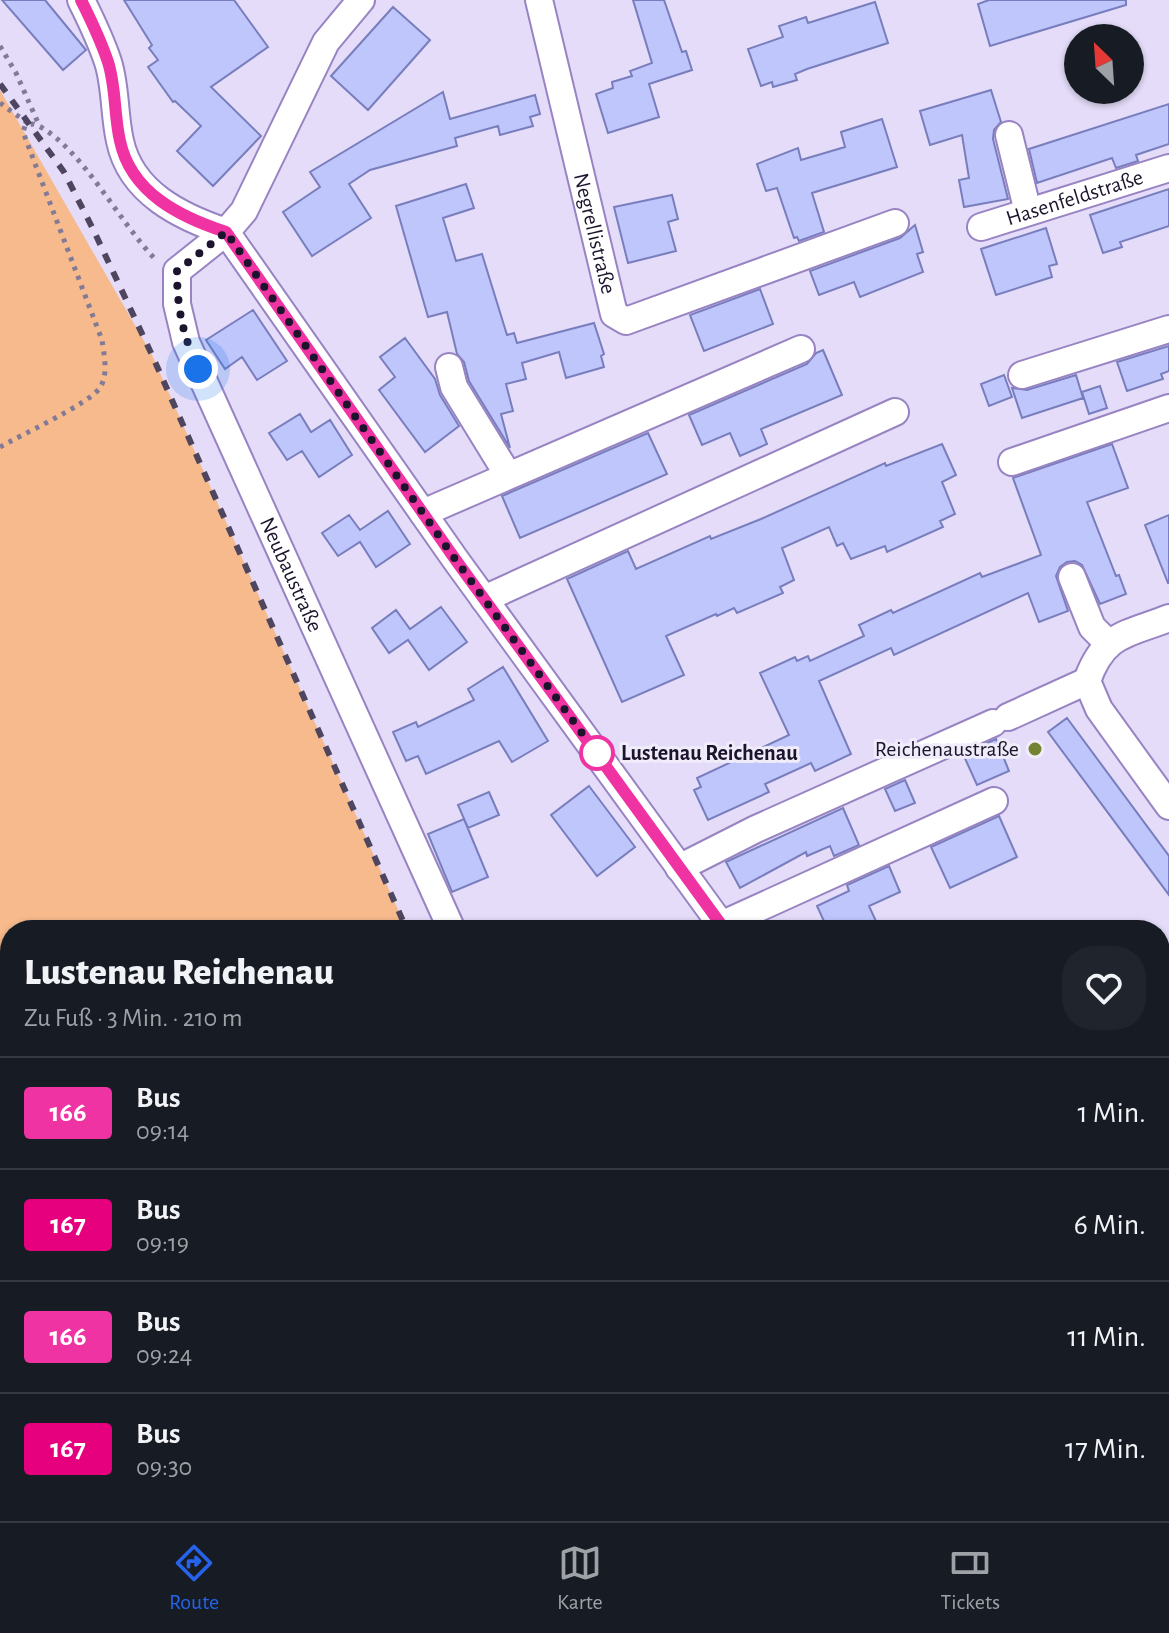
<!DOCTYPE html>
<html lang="de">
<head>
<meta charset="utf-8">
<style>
	body { margin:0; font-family:"Alegreya Sans",sans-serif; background:#20242c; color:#f1f3f6; height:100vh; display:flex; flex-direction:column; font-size:30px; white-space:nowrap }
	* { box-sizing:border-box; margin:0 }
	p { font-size:26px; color:#9ea1a6 }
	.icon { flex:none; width:44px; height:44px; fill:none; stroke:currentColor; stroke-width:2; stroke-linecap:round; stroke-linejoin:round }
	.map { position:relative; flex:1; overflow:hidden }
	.drawer { position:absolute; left:0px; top:920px; width:1170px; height:602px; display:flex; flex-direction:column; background:#171b24; border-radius:32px 32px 0 0; box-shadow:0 2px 6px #0004 }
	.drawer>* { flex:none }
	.badge { padding:0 16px; border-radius:6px; font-size:28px; line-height:52px }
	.needle { width:52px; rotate:335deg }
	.controls { position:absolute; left:1064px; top:24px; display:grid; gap:16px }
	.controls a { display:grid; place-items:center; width:80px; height:80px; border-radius:50%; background:#171b24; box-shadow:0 2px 6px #0004; font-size:40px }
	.you { position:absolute; width:40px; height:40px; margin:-20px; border:6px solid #fff; border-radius:50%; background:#1a73e8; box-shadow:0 0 0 12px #1a73e833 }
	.map>.badge { position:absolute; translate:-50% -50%; box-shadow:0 0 0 4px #fff }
	.round { display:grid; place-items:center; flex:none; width:84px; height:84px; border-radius:32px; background:#20242c }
	.summary { display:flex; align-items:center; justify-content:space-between; height:136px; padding:0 24px }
	h1 { font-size:38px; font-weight:800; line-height:60px }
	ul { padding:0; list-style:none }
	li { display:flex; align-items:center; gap:24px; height:112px; padding:0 24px; border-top:2px solid #363941 }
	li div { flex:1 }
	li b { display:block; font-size:30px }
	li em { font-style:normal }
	li .badge { min-width:88px; font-weight:700; text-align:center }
	.tab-bar { display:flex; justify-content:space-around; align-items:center; height:112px; border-top:2px solid #363941; background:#171b24; font-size:22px; color:#9ea1a6 }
	.tab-bar a { display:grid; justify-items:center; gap:4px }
	.tab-bar .selected { color:#2563eb }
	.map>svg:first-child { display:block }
	.green { fill:#f6ba8c }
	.water { fill:#5bc6b2 }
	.building { fill:#bfc6fc; stroke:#787ebd; stroke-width:2 }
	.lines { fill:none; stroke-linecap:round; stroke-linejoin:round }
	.minor-casing { stroke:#9883c3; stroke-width:30 }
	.path { stroke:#837b96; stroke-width:5; stroke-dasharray:4 6; stroke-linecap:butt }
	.minor { stroke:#fff; stroke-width:26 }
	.rail { stroke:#4e465f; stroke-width:6; stroke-dasharray:10 10; stroke-linecap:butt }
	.line-casing { stroke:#fff; stroke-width:18 }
	.line { stroke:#f033a3; stroke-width:12 }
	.walk { stroke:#1c142c; stroke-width:8; stroke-dasharray:0 14.4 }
	.poi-dot { fill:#738331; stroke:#f0ecfa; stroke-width:3 }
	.stop-dot { fill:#fff; stroke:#f033a3; stroke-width:4 }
	.labels { text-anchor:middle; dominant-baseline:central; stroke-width:6; stroke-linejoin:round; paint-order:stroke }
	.street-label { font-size:22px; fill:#1c142c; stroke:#f0ecfa }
	.poi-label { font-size:22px; fill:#1c142c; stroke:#f0ecfa; text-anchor:end }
	.stop-label { font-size:22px; font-weight:bold; fill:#1c142c; stroke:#f0ecfa; text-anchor:start }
</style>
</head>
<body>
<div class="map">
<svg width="1169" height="1521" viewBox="0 0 1169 1521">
	<rect width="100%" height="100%" fill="#e4dcf8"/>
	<path class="green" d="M0,90l152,265 255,575h-397v408l-10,-18z
		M108,1512h554l4,9h-553z"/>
	<path class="water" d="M0,1320l10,18v174h98l5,9h-113z"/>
	<path class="building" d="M2,0h43l41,50 -23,20z
		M124,0h110l34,47 -57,40 50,49 -48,50 -36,-35 24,-25 -26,-25 -2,1 -25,-35 10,-7 -9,-12 3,-3z
		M633,0h31l18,52 4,-1 6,19 -43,14 10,33 -51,16 -12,-39 17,-6 -1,-6 20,-6 -2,-5 22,-8z
		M989,0h137v5l-136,41 -12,-42z
		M875,2l13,41 -81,26 -12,5 2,6 -24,7 -1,-5 -11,4 -13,-37 35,-12 -4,-11 27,-9 2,6z
		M393,7l37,33 -62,70 -37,-34z
		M991,90l10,32 -7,8 -1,9 15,60 -44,8 -5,-27 10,-2 -7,-43 -32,10 -10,-34z
		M443,92l7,27 85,-24 5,19 -10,3 3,9 -33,9 -2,-9 -43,12 2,8 -87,24 -21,14 22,34 -59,38 -29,-44 37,-25 -10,-15z
		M1169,104v40l-33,11 2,6 -22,7 -4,-10 -75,25 -8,-34z
		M882,119l15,48 -85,26 12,39 -25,9 -2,-4 -3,1 -17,-50 -11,3 -9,-27 41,-16 3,12 44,-13 -4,-15z
		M466,184l8,24 -31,10 13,43 26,-7 25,81 7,-2 3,10 77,-20 10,31 -3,2 3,11 -38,11 -7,-26 -37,11 4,16 -20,5 7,27 -12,3 9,34 -41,-67 -5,-19 -7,-8 -10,-42 -19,5 -32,-111z
		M1169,189v37l-49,16 2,5 -19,6 -13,-38z
		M672,195l6,24 -10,3 8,29 -48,12 -14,-56z
		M915,225l8,27 -6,2 6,18 -63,25 -6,-15 -35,13 -9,-24 90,-33z
		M1046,228l11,36 -8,2 3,11 -56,18 -15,-46z
		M760,289l13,35 -69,27 -14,-36z
		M253,310l34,51 -30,19 -15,-23 -17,12 -19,-29z
		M405,338l30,41 5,16 19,31 -34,26 -46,-62 16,-13 -15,-20z
		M1169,346v25l-8,3 2,5 -36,12 -10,-29z
		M823,350l19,45 -81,34 6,15 -27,12 -10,-23 -28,12 -13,-30 118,-51 9,-11z
		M1004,375l8,22 -23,9 -8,-22z
		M1076,375l7,23 -61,20 -10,-30 15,2z
		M1100,386l7,22 -18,6 -7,-22z
		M300,414l11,18 19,-12 22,35 -33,22 -17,-26 -15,9 -18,-27z
		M648,433l19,41 -147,64 -18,-42z
		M942,444l14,31 -14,7 13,32 -15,7 3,6 -56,25 -2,-6 -34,13 -8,-16 -6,3 -8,-19 -47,21 12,32 -14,7 3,6 -46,20 -3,-5 -17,8 -1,-2 -50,22 18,39 -62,27 -55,-123 61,-28 8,18 74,-33 1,3 50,-20 124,-56 1,3z
		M1112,444l16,44 -41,14 29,74 3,-1 7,19 -26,10 -18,-39 -7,-4 -8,1 -7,5 -4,9 12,35 -29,11 -11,-29 -134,62 -3,-7 -72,33 32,73 -36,17 -4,-8 -46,21 4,8 -61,28 -14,-30 7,-3 -4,-9 92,-43 -29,-62 35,-16 2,4 11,-5 2,5 54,-25 -5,-11 32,-15 2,3 87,-40 2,4 59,-22 -28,-77z
		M388,511l22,33 -34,23 -16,-25 -22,14 -16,-23 27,-18 11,15z
		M1169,515v68h-1l-23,-58z
		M441,607l26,35 -38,28 -21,-30 -19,13 -17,-25 24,-18 14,19z
		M503,667l45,74 -36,21 -13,-21 -73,33 -8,-18 -12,5 -13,-29 23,-10 2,5 56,-27 -6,-11z
		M1067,718l102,138v39l-121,-163z
		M996,739l13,32 -32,14 -14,-31z
		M905,780l10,23 -20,8 -10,-22z
		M589,786l46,61 -38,29 -46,-61z
		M489,792l10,23 -31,13 -10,-23z
		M843,808l16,37 -25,11 -4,-10 -23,10 -1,-4 -66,36 -14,-26z
		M999,816l18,41 -67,31 -19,-41z
		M464,819l24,58 -36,15 -24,-58z
		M889,866l11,26 -31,14 11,24h-52l-11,-24 32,-15 -2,-6z"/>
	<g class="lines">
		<defs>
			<g id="minor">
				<path d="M81,0c10,20 20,41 27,62 8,25 6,53 12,79 11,52 61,76 106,91"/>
				<path id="s1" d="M361,0l-35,42 -82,169 -18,21 -49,39v33l9,38 266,588"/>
				<path id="s2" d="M539,0l75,314 12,7 269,-98"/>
				<path d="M1009,135l19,77"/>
				<path id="s3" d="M981,227l188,-59"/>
				<path d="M226,232l229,327 270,371"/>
				<path d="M449,367l5,20 54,88"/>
				<path d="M1022,375l147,-46"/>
				<path d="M1012,462l157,-54"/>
				<path d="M423,513l378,-164"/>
				<path d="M1072,577l20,50 16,16"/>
				<path d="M484,599l411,-187"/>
				<path d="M1169,618c-43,17 -65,15 -82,63l12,28 70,97"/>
				<path d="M1008,717l79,-36"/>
				<path d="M679,868l77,-39 237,-106"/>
				<path d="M721,925l273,-124"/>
				<path d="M1160,1098l9,-4"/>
				<path d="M1160,1172l9,-4"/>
				<path d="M709,1512l4,9"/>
				<path d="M1142,1512l6,9"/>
			</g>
		</defs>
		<use href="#minor" class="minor-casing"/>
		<path class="path" d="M0,46l16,27 23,52
			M0,103l29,21
			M0,447c21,-12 86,-42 99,-58 10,-13 5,-34 3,-49l-79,-208 2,-6 8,-2 6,2c44,24 80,96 117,134
			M0,1175l10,18
			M0,1269l10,17
			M136,1512l5,9
			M188,1512l5,9"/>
		<use href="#minor" class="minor"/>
		<path class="rail" d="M0,84l64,88 29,57 59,126 255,575
			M662,1512l4,9"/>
	</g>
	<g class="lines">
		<defs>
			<path id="line" d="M81,0c10,20 20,41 27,62 8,25 6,53 12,79 11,52 60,76 106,91l229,327 270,371"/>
		</defs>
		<use href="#line" class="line-casing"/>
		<use href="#line" class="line"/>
		<path class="walk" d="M198,369c-15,-34 -21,-60 -21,-98l49,-39 229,327 148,203 -6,-9"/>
	</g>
	<circle class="poi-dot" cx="1035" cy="749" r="8"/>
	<circle class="stop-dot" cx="597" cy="753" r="16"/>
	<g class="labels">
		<g class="street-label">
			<text stroke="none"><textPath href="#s3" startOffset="98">Hasenfeldstraße</textPath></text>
			<text stroke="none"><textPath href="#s2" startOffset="240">Negrellistraße</textPath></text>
			<text stroke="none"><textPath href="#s1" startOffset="660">Neubaustraße</textPath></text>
		</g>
		<g class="poi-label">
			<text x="1019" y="749">Reichenaustraße</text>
		</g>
		<g class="stop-label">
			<text x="621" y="753">Lustenau Reichenau</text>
		</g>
	</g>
</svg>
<div class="controls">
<a><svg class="needle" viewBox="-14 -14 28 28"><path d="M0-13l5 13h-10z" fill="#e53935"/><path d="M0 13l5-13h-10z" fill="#9ea1a6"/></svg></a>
</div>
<div class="you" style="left:198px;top:369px"></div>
<section class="drawer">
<div class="summary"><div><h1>Lustenau Reichenau</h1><p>Zu Fuß · 3 Min. · 210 m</p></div><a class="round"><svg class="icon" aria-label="heart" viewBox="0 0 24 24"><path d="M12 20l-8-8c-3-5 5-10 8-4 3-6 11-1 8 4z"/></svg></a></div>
<ul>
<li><span class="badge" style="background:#f033a3;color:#fff">166</span><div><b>Bus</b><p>09:14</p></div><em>1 Min.</em></li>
<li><span class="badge" style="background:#e6007e;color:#fff">167</span><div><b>Bus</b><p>09:19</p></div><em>6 Min.</em></li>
<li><span class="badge" style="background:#f033a3;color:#fff">166</span><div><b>Bus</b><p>09:24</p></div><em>11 Min.</em></li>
<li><span class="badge" style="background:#e6007e;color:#fff">167</span><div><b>Bus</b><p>09:30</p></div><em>17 Min.</em></li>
</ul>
</section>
</div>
<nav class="tab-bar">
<a class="selected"><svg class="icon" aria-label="directions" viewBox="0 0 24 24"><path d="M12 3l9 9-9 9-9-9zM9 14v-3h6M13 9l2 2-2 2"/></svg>Route</a>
<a><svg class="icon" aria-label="map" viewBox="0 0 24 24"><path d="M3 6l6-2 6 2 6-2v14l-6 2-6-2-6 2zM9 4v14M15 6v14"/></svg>Karte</a>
<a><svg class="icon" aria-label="tickets" viewBox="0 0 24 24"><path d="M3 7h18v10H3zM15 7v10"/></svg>Tickets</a>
</nav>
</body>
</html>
